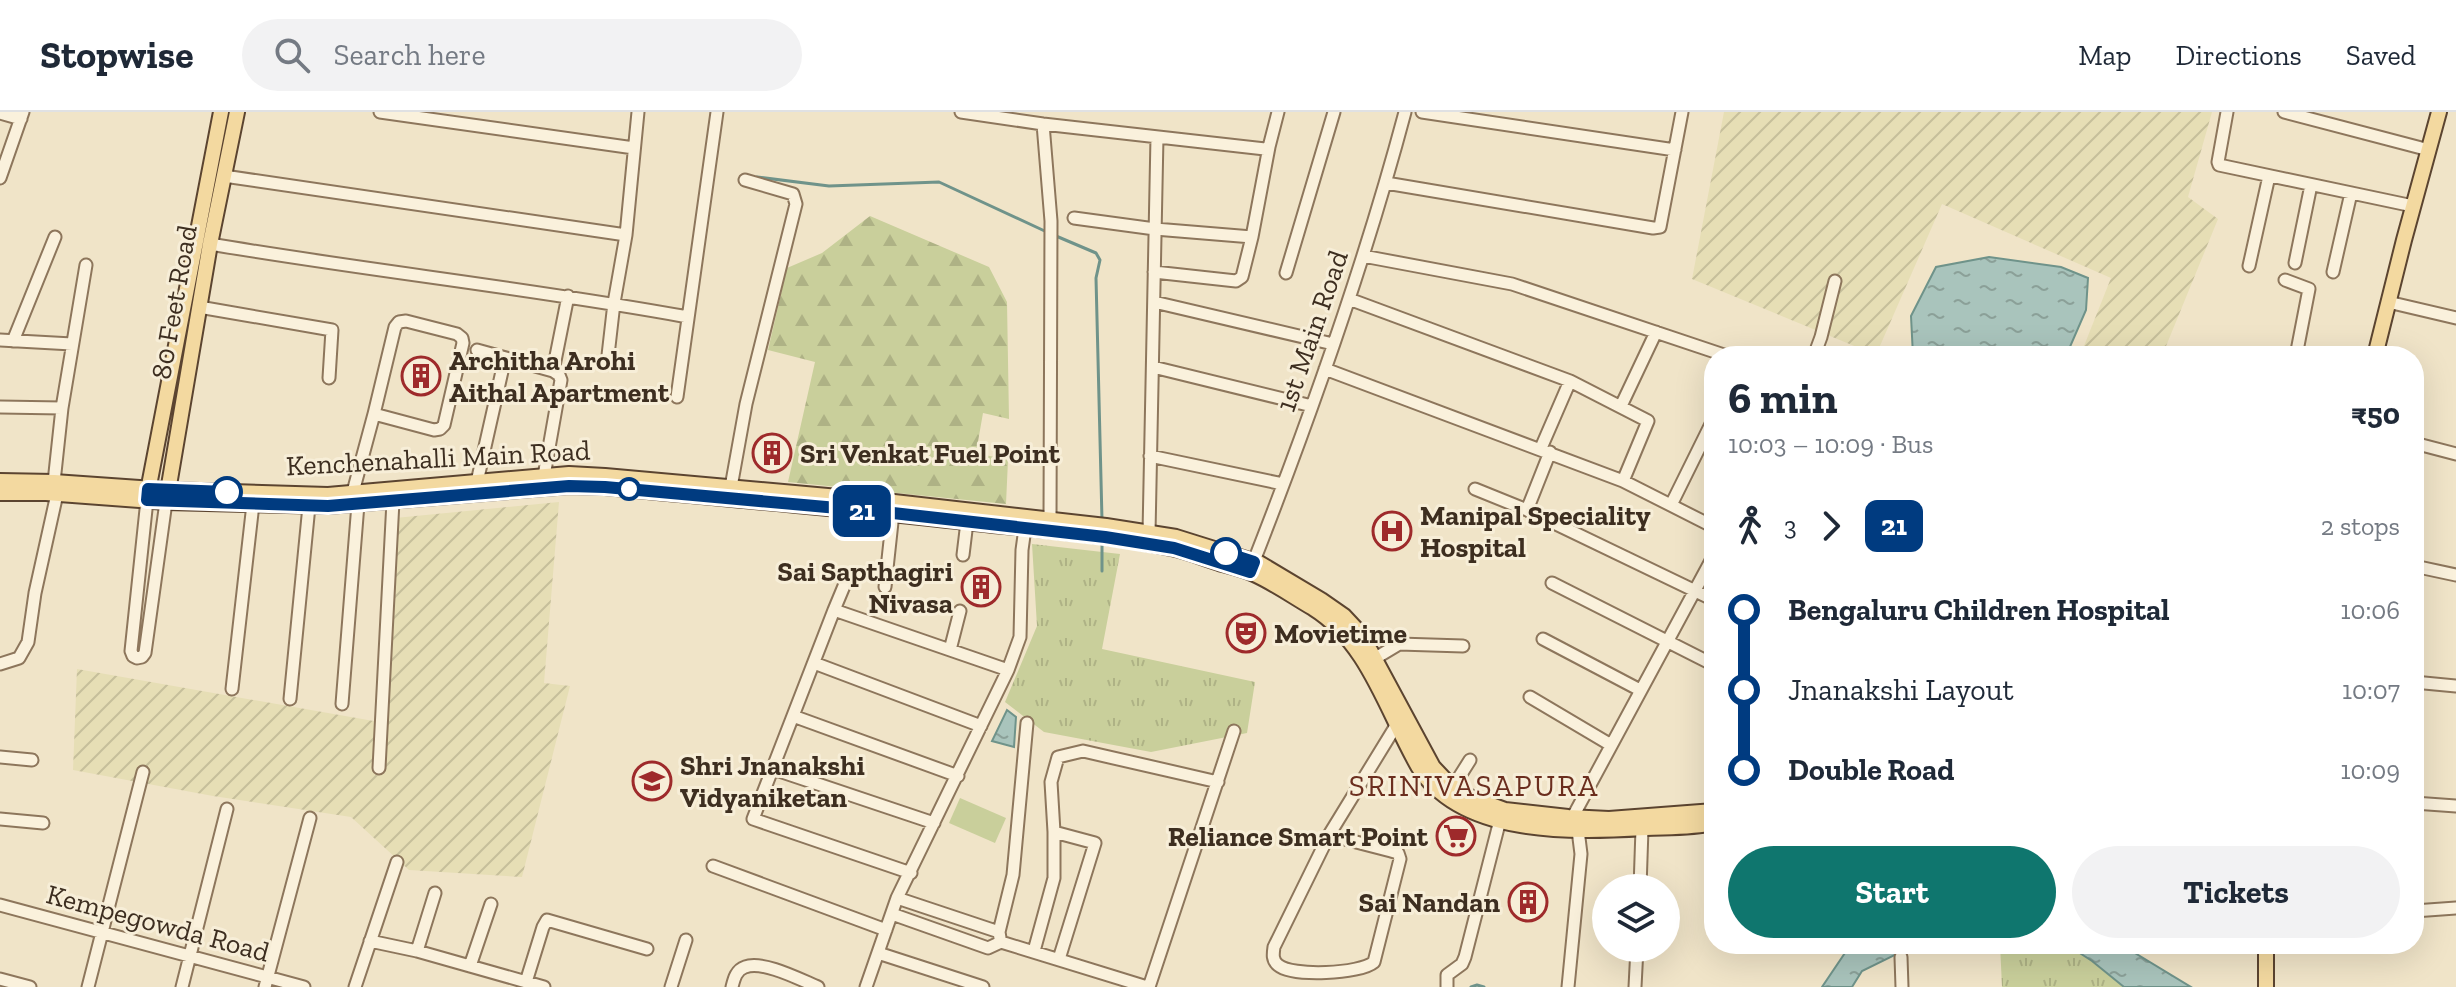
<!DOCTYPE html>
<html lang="en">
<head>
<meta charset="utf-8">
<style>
	body { margin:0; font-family:"Zilla Slab",serif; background:#f2f2f3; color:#1f2937; height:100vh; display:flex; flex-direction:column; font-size:30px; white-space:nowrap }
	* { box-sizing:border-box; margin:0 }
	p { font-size:26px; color:#747a83 }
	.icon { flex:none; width:44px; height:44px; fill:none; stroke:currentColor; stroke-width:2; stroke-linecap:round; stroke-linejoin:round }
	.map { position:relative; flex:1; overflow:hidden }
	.side { position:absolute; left:1704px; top:234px; width:720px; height:608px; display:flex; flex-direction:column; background:#fff; border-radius:32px; box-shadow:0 8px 32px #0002 }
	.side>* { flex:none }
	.badge { padding:0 16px; border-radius:12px; font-size:28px; line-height:52px }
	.tools { position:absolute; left:1592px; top:762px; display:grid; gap:16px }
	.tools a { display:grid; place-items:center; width:88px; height:88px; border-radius:50%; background:#fff; box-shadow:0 8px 32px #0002; font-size:40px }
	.map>.badge { position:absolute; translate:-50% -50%; box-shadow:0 0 0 4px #fff }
	.legs { display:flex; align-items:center; gap:12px; height:88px; padding:0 24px; font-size:26px }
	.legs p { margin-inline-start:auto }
	.summary { display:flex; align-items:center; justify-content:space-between; height:136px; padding:0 24px }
	h1 { font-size:44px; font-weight:700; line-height:60px }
	.button { display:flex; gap:16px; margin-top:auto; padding:16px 24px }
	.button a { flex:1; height:92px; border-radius:48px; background:#0f766e; color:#fff; font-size:32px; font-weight:700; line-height:92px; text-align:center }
	.button a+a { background:#f2f2f3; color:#1f2937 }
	ul { padding:0 24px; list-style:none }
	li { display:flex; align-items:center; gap:28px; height:80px; font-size:30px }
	li i { display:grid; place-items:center; width:12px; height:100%; margin:0 10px; background:currentColor }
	li i::after { content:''; width:20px; height:20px; margin:-10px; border:6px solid; border-radius:50%; background:#fff }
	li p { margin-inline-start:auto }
	li:first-child i { background:linear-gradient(#0000 50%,currentColor 0) }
	li:last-child i { background:linear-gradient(currentColor 50%,#0000 0) }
	header { display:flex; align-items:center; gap:48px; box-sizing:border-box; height:112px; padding:0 40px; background:#fff; border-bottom:2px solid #e0e1e3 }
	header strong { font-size:38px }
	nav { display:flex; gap:44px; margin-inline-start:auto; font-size:28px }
	.search { width:560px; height:72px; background:#f2f2f3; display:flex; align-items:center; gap:20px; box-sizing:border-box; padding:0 28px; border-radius:44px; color:#747a83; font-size:30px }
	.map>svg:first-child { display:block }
	.farmland { fill:url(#farmland-furrows) }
	.grass { fill:url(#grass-tufts) }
	.forest { fill:url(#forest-firs) }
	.pitch { fill:#c9cf9b }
	.water { fill:url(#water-ripples); stroke:#6f938a; stroke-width:2 }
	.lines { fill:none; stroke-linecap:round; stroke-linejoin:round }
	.stream { stroke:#6f938a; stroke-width:3 }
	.minor-casing { stroke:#8d765c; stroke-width:15 }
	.major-casing { stroke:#5b4430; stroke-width:18 }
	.minor { stroke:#faf1dc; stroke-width:11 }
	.major { stroke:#f3d9a0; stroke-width:14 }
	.line-1-casing { stroke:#fff; stroke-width:18 }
	.line-1 { stroke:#003b80; stroke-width:12 }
	.stop-1-dot { fill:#fff; stroke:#003b80; stroke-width:4 }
	.labels { text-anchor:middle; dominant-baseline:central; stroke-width:6; stroke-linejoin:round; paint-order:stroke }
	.street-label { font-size:28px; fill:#3d2e20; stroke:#f7eed8 }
	.poi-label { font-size:28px; font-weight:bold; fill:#3d2e20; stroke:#f7eed8; text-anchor:start }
	.neighbourhood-label { font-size:30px; letter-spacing:2px; fill:#6b2e1e; stroke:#f7eed8 }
</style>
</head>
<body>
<header>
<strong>Stopwise</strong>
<div class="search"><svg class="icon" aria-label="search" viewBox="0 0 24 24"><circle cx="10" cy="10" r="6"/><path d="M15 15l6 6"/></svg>Search here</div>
<nav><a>Map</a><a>Directions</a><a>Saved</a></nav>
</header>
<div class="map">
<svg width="2456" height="875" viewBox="0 0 2456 875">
	<defs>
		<pattern id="farmland-furrows" width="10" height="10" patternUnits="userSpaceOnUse" patternTransform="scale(2)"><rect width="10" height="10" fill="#e6deb5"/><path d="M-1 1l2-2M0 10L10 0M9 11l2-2" fill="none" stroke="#c6bf9b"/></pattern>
		<pattern id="grass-tufts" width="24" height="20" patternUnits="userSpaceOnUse" patternTransform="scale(2)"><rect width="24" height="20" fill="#c9cf9b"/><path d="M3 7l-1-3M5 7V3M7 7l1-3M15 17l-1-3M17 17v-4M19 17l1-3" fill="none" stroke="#aeb285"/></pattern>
		<pattern id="forest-firs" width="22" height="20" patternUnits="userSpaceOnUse" patternTransform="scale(2)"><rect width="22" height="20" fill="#c9cf9b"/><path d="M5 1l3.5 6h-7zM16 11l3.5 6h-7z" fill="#aeb285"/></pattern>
		<pattern id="water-ripples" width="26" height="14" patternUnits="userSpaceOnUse" patternTransform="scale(2)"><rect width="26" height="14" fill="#a9c4bc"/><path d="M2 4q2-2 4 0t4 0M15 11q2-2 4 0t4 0" fill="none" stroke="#8ba098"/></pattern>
	</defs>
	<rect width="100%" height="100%" fill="#f0e4c8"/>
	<path class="farmland" d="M1724,0h488l-24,85 30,22 -56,137h-82l31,-78 -169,-74 -66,151 -184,-76z
		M559,390l-15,181 26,3 -48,191 -113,-7 -58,-53 -138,-21 -140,-26 4,-101 308,54 10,-205z"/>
	<path class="grass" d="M1032,432l88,10 -18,95 153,33 -8,51 -96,19 -107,-20 -39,-30 32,-76z
		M2000,832h66l26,17 32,26h-122z"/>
	<path class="forest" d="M870,104l119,51 18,35 2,117 -26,-6 -7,40 32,7 -2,44 -218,-22 27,-120 -47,-12 19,-82 35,-15z"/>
	<path class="pitch" d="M960,686l46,20 -11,25 -46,-20z"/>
	<path class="water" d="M1989,145l72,10 27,11 -2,32 -20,46h-153l-2,-40 25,-49z
		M1007,598l9,7 -2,30 -22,-6z
		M1851,832h62l-12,8 -39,19 -10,16h-30z
		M2066,832h54l71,43h-67l-32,-26z"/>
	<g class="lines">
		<path class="stream" d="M757,65l72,9 110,-4 110,51
			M1056,124l40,17 4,7 -4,18 6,242
			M1102,428v31
			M1471,875l6,-2 7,2"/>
		<defs>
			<path id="minor" d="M380,0l254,36
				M961,0l82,12 222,25 4,-2 9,-35
				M1422,0l253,38
				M2227,0l-9,50 1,3 194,41
				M2284,0l145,38
				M0,1l21,6
				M1043,12l8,97 -1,298
				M224,64l402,59 -12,68 -7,61
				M0,66l23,-66
				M1386,71l267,45 7,-1 22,-115
				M1074,106l81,11 97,8
				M626,123l12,-123
				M210,132c159,27 320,44 478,73
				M1363,144l149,28 215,72
				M2295,151l16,-78
				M2249,154l20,-90
				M1154,160l82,9 6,-4 10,-40 17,-90
				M2333,160l18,-79
				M1286,161l48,-161
				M2285,168l24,9 -13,67
				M1349,187l221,82 78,40 -25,60
				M1154,190l179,42
				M2388,190l68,16
				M199,195l133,23 -3,48
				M0,228l72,4
				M13,229l42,-104
				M477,238l76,21 6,4 2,5 -17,96
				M1814,244l7,-19 14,-56
				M2246,244v-2
				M1153,255l159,39
				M1325,257l298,112 91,46
				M553,259l15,-75
				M677,285l40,-285
				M1621,294l35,-74
				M0,295l62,1
				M2414,331l42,11
				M1541,336l29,-67
				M1550,340l-23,58 187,90
				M1150,344l133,28
				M54,370l8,-74 24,-143
				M477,370l28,-124
				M731,375l15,-83 50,-200 -3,-10 -48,-14
				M1475,377l52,21
				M353,380l21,-78 60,16 6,-1 4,-4 19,-82 -1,-5 -5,-4 -51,-13 -7,1 -4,5 -21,87
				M147,388l-16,151 2,5 4,2 5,-1 3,-4 21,-151
				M1671,393l43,-87
				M1149,421l8,-396
				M963,443l4,-33
				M1252,454c58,-148 112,-300 153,-454
				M2414,454l42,9
				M1552,471l162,82
				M885,475l8,-74
				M834,498l10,-24
				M1543,527l97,51
				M950,538l10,-39
				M1374,547l25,-15 64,2
				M814,551l167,63
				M0,552l19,-6 9,-16 7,-49 22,-99
				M2414,570l42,4
				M232,577l21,-185
				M1530,585l81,48
				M290,587l19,-193
				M342,592l16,-200
				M793,604l165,60
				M0,645l32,3
				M379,656l14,-267
				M773,657l161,54
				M1453,675l17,-27
				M2414,691l42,3
				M0,707l43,4
				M1570,710l144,-267
				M1054,720l-3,-50 7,-25 25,-6 135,31
				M1329,723l62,16 7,2 2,6 -26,103c-14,12 -82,15 -96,3 -6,-5 -5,-11 -4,-18l55,-112 68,-111
				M713,754l173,64
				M911,761l-158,-54 81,-209 174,60
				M1640,776l2,-59
				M897,786l102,34 1,6
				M0,793l304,82
				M2414,799l42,-3
				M892,802l96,34 13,-6 146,45
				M999,820l14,-57 14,-152
				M370,829l47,10 127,36
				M417,839l18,-58
				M1034,839l20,-73v-46l41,11 -36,116
				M878,841l105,34
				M1901,845l1,30
				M470,854l21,-62
				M0,867l30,8
				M526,870l17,-55 4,-7 100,29
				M88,875l55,-215
				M182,875l45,-178
				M265,875l45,-169
				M355,875l42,-125
				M671,875l15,-47
				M732,875c2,-8 4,-17 13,-20 18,-7 56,13 73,20
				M866,875l31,-89 111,-228 12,-33 2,-87 4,-29
				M1149,875l85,-256
				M1447,875v-12l15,-11 3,-7 35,-137
				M1568,875l13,-133 -3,-24
				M1635,875l2,-39"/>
			<path id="major" d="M2375,244l29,-116 35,-128
				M0,369l54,1 114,8 160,5 241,-21 36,2 289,26 212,24 70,11 83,26 62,37 23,16 14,15 13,21 62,115 17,18 17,11 38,14 63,7 41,2 105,-8
				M0,381h46l120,9 162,4 241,-20 36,1c123,12 247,22 370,36 65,7 132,11 196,25 16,3 32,10 48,15 11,3 24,6 35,11 20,9 40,23 59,34 55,34 74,104 105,158 43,71 156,66 228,62 22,-1 46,0 68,-5
				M147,384l74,-384
				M167,385l43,-253 27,-132
				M2266,875v-43"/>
		</defs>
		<use href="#minor" class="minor-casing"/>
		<use href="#major" class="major-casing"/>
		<use href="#minor" class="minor"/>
		<use href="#major" class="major"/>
	</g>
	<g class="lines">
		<defs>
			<path id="line-1" d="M227,380l-79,-3 -1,11 181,6 241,-20 36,1 288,26 212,24 69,11 76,24 4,-10 -28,-9"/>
		</defs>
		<use href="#line-1" class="line-1-casing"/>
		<use href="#line-1" class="line-1"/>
	</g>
	<defs>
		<symbol id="building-ring" viewBox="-11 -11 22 22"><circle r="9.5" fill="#f7eed8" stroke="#9e2a2b" stroke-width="1.5"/><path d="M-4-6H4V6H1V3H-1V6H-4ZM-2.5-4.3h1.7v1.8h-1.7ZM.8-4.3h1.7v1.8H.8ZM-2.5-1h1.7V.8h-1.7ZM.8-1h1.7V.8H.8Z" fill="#9e2a2b"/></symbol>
		<symbol id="hospital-ring" viewBox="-11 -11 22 22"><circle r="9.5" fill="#f7eed8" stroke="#9e2a2b" stroke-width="1.5"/><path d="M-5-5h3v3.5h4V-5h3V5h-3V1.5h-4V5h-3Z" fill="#9e2a2b"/></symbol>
		<symbol id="theatre-ring" viewBox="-11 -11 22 22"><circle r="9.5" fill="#f7eed8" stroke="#9e2a2b" stroke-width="1.5"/><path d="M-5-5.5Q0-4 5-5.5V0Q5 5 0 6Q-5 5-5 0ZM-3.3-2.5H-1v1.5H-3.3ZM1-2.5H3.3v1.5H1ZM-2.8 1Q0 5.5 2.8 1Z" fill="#9e2a2b"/></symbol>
		<symbol id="school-ring" viewBox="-11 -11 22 22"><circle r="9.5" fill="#f7eed8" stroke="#9e2a2b" stroke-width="1.5"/><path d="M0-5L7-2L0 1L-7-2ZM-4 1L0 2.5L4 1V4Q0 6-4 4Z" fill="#9e2a2b"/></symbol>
		<symbol id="supermarket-ring" viewBox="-11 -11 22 22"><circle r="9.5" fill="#f7eed8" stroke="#9e2a2b" stroke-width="1.5"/><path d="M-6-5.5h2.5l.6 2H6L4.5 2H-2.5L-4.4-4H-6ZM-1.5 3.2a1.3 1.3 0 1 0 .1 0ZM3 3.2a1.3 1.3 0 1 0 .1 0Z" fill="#9e2a2b"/></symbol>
	</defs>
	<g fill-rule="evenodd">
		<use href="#building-ring" x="399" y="242" width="44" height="44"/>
		<use href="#building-ring" x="750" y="319" width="44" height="44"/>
		<use href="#hospital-ring" x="1370" y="397" width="44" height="44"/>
		<use href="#building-ring" x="959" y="453" width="44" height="44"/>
		<use href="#theatre-ring" x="1224" y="499" width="44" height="44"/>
		<use href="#school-ring" x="630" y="647" width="44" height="44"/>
		<use href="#supermarket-ring" x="1434" y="702" width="44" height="44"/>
		<use href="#building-ring" x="1506" y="768" width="44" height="44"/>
	</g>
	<g class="stop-1-dot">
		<circle cx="629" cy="377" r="10"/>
		<circle cx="227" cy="380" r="14"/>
		<circle cx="1226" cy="441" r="14"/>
	</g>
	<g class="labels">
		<g class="street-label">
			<text transform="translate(174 190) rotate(-80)">80 Feet Road</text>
			<text transform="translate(1312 219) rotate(-71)">1st Main Road</text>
			<text transform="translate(438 346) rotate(-3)">Kenchenahalli Main Road</text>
			<text transform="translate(158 811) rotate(15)">Kempegowda Road</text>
		</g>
		<g class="poi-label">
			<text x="449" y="248">Architha Arohi<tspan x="449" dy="32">Aithal Apartment</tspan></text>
			<text x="800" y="341">Sri Venkat Fuel Point</text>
			<text x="1420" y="403">Manipal Speciality<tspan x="1420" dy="32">Hospital</tspan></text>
			<text x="953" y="459" text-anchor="end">Sai Sapthagiri<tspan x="953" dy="32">Nivasa</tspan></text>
			<text x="1274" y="521">Movietime</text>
			<text x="680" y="653">Shri Jnanakshi<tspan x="680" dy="32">Vidyaniketan</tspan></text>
			<text x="1428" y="724" text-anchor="end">Reliance Smart Point</text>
			<text x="1500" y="790" text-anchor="end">Sai Nandan</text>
		</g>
		<g class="neighbourhood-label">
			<text x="1474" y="674">SRINIVASAPURA</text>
		</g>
	</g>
</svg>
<div class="tools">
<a><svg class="icon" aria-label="layers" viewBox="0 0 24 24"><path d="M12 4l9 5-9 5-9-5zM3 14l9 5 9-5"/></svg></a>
</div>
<b class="badge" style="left:862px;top:399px;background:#003b80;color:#fff">21</b>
<section class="side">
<div class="summary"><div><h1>6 min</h1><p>10:03 – 10:09 · Bus</p></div><b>₹50</b></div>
<div class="legs"><svg class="icon" aria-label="walk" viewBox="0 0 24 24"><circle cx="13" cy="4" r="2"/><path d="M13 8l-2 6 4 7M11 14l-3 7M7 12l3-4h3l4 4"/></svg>3<svg class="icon" aria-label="forward" viewBox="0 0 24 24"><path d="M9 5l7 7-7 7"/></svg><b class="badge" style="background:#003b80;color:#fff">21</b><p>2 stops</p></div>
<ul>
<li><i style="color:#003b80"></i><b>Bengaluru Children Hospital</b><p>10:06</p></li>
<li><i style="color:#003b80"></i><span>Jnanakshi Layout</span><p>10:07</p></li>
<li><i style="color:#003b80"></i><b>Double Road</b><p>10:09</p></li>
</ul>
<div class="button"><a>Start</a><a>Tickets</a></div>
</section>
</div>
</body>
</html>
